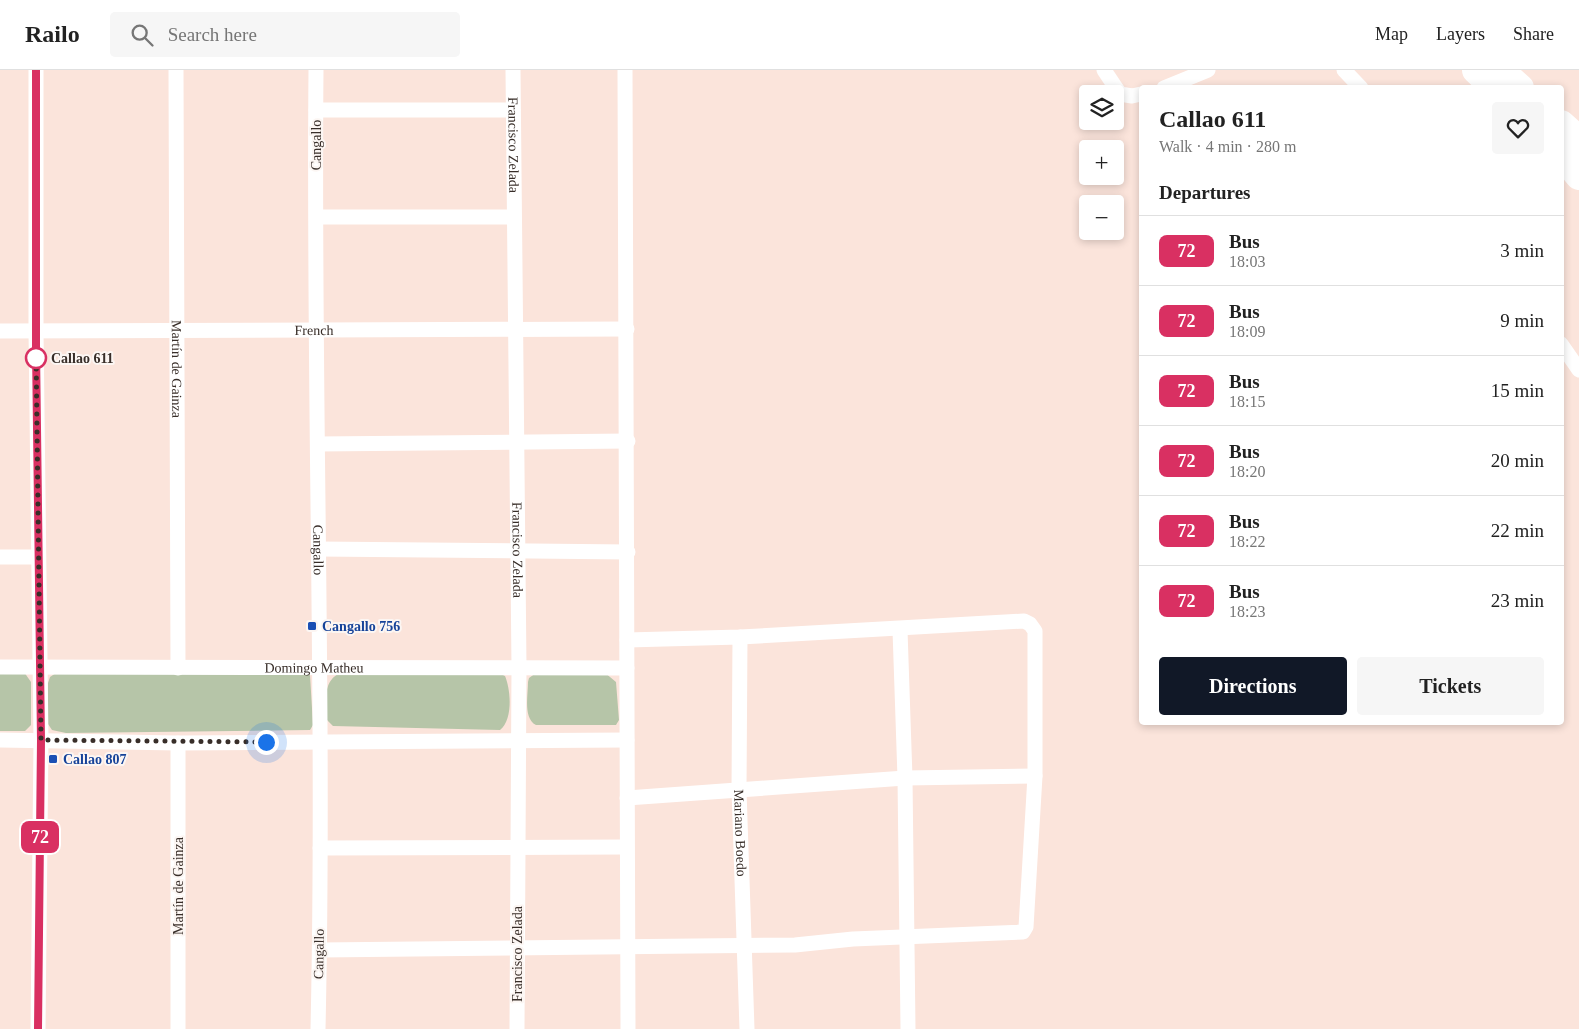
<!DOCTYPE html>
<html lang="en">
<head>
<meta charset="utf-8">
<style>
	body { margin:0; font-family:Georgia,serif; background:#f6f6f6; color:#222; height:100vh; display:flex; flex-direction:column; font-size:19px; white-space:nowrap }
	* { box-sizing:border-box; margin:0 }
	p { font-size:16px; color:#767676 }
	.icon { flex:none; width:28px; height:28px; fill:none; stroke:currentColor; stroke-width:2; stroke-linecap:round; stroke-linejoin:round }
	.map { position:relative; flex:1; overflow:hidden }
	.details { position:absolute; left:1139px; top:15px; width:425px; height:640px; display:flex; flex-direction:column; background:#fff; border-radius:5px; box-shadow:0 2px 8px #0003 }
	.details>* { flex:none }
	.badge { padding:0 10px; border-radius:8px; font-size:18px; line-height:32px }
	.buttons { position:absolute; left:1079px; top:15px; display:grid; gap:10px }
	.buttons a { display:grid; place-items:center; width:45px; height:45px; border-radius:5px; background:#fff; box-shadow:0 2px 8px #0003; font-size:25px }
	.you { position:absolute; width:25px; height:25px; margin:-12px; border:4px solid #fff; border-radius:50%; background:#1a73e8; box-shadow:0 0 0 8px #1a73e833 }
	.map>.badge { position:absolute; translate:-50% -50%; box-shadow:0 0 0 2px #fff }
	h2 { padding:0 20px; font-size:19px; line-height:45px }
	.round { display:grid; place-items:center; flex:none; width:52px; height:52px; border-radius:5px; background:#f6f6f6 }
	.summary { display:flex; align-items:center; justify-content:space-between; height:85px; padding:0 20px }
	h1 { font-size:24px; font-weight:700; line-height:38px }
	.cta { display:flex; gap:10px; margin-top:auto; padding:10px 20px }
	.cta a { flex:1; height:58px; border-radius:5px; background:#111827; color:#fff; font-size:20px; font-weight:700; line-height:58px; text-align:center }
	.cta a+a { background:#f6f6f6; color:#222 }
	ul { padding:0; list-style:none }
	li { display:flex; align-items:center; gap:15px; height:70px; padding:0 20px; border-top:1px solid #e0e0e0 }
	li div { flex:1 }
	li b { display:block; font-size:19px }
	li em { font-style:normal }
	li .badge { min-width:55px; font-weight:700; text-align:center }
	header { display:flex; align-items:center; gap:30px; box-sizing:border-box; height:70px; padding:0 25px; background:#fff; border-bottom:1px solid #e0e0e0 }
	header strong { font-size:24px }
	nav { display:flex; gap:28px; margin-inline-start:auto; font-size:18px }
	.search { width:350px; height:45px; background:#f6f6f6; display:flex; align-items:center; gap:12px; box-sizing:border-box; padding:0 18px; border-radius:5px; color:#767676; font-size:19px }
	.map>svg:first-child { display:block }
	.green { fill:#b6c5a8 }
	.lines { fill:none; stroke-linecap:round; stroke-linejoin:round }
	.minor { stroke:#fff; stroke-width:15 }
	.motorway { stroke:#fff; stroke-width:28 }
	.line-casing { stroke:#fff; stroke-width:11 }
	.line { stroke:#d93062; stroke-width:8 }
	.walk { stroke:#382e29; stroke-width:5; stroke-dasharray:0 9 }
	.stop-dot { fill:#fff; stroke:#d93062; stroke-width:2.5 }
	.transit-dot { fill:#1a4fb4; stroke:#fcf6f3; stroke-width:2 }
	.labels { text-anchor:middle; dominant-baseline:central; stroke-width:4; stroke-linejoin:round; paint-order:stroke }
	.street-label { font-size:14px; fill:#382e29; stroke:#fcf6f3 }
	.stop-label { font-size:14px; font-weight:bold; fill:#382e29; stroke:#fcf6f3; text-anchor:start }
	.transit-label { font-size:14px; font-weight:bold; fill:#164399; stroke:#fcf6f3; text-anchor:start }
</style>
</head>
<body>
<header>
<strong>Railo</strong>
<div class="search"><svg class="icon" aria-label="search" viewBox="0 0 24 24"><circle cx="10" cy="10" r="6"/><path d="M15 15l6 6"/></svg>Search here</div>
<nav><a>Map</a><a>Layers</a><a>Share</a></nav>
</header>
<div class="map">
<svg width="1579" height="959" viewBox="0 0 1579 959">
	<rect width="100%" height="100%" fill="#fbe4db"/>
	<path class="green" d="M24,602l7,10v43l-6,6h-25v-58z
		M342,602l157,1 6,3c6,14 8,44 -5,54l-167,-4 -6,-6c0,-19 -6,-39 15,-48z
		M604,602l12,10 3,38 -3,5h-80c-13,-7 -8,-29 -8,-43l1,-4 7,-5z
		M56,603l254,2 3,50 -3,5 -244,3 -14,-3 -4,-6v-41l2,-6z"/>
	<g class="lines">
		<g class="minor">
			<path d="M36,0v261l5,409 -3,289"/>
			<path id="s1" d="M176,0l2,598"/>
			<path id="s2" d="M316,0c-3,320 9,639 2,959"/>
			<path id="s3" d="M513,0l6,597 -2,362"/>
			<path d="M625,0l3,959"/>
			<path d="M1104,0l16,24 12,2 9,-2"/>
			<path d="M1344,0l17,18"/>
			<path d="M1164,18l44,-18"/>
			<path d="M316,40h197"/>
			<path d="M317,147h197"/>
			<path id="s4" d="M0,261l627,-2"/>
			<path d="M1561,274l18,26"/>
			<path d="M318,374l310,-3"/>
			<path d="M318,479l310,3"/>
			<path d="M0,487h38"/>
			<path d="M900,560l5,148 3,251"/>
			<path id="s5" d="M740,567l-1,153 8,239"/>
			<path id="s6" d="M0,597l627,1"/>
			<path d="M0,670l178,3 449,-3"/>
			<path d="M178,673v286"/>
			<path d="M627,728l278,-20 130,-2"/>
			<path d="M320,778l306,-1"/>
			<path d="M320,880l475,-5 58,-6 170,-7 3,-5 9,-151v-145l-5,-7 -6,-3 -284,16 -113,3"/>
		</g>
		<path class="motorway" d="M1476,0l19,18
			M1500,0l20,18
			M1561,54l18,16
			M1561,84l18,22"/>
	</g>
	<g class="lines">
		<defs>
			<path id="line" d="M36,0v280l5,390 -3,289"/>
		</defs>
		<use href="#line" class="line-casing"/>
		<use href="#line" class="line"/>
		<path class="walk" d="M36,288v-8l5,390 225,2"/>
	</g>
	<circle class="stop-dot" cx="36" cy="288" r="10"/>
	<g class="transit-dot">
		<rect x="307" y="551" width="10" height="10" rx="2.5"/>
		<rect x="48" y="684" width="10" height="10" rx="2.5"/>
	</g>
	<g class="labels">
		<g class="street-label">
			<text transform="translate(316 75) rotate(-90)">Cangallo</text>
			<text stroke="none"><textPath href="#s3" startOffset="75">Francisco Zelada</textPath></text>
			<text stroke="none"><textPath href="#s4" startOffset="314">French</textPath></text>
			<text stroke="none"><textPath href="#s1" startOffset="299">Martín de Gainza</textPath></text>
			<text stroke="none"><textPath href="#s2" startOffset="480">Cangallo</textPath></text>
			<text stroke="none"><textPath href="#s3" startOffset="480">Francisco Zelada</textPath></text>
			<text stroke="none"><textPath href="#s6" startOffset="314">Domingo Matheu</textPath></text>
			<text stroke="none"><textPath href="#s5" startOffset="196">Mariano Boedo</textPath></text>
			<text transform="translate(178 816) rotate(-90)">Martín de Gainza</text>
			<text transform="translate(319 884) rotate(-89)">Cangallo</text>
			<text transform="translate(517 884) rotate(-90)">Francisco Zelada</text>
		</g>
		<g class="stop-label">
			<text x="51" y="288">Callao 611</text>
		</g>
		<g class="transit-label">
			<text x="322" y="556">Cangallo 756</text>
			<text x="63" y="689">Callao 807</text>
		</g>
	</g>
</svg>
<div class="buttons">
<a><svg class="icon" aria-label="layers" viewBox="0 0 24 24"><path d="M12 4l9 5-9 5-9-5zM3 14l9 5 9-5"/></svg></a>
<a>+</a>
<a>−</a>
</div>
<div class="you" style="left:266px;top:672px"></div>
<b class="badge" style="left:40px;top:767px;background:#d93062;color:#fff">72</b>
<section class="details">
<div class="summary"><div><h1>Callao 611</h1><p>Walk · 4 min · 280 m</p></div><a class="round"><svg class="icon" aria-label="heart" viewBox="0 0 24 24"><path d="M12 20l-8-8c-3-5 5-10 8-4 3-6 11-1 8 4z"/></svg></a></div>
<h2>Departures</h2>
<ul>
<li><span class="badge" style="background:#d93062;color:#fff">72</span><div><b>Bus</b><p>18:03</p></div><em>3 min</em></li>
<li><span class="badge" style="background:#d93062;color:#fff">72</span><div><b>Bus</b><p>18:09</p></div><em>9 min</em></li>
<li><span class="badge" style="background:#d93062;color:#fff">72</span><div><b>Bus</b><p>18:15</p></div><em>15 min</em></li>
<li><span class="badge" style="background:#d93062;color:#fff">72</span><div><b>Bus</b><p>18:20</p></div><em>20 min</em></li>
<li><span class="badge" style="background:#d93062;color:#fff">72</span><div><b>Bus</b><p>18:22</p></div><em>22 min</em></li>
<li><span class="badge" style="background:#d93062;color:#fff">72</span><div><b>Bus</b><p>18:23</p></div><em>23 min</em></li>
</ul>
<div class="cta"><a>Directions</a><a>Tickets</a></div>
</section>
</div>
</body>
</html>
